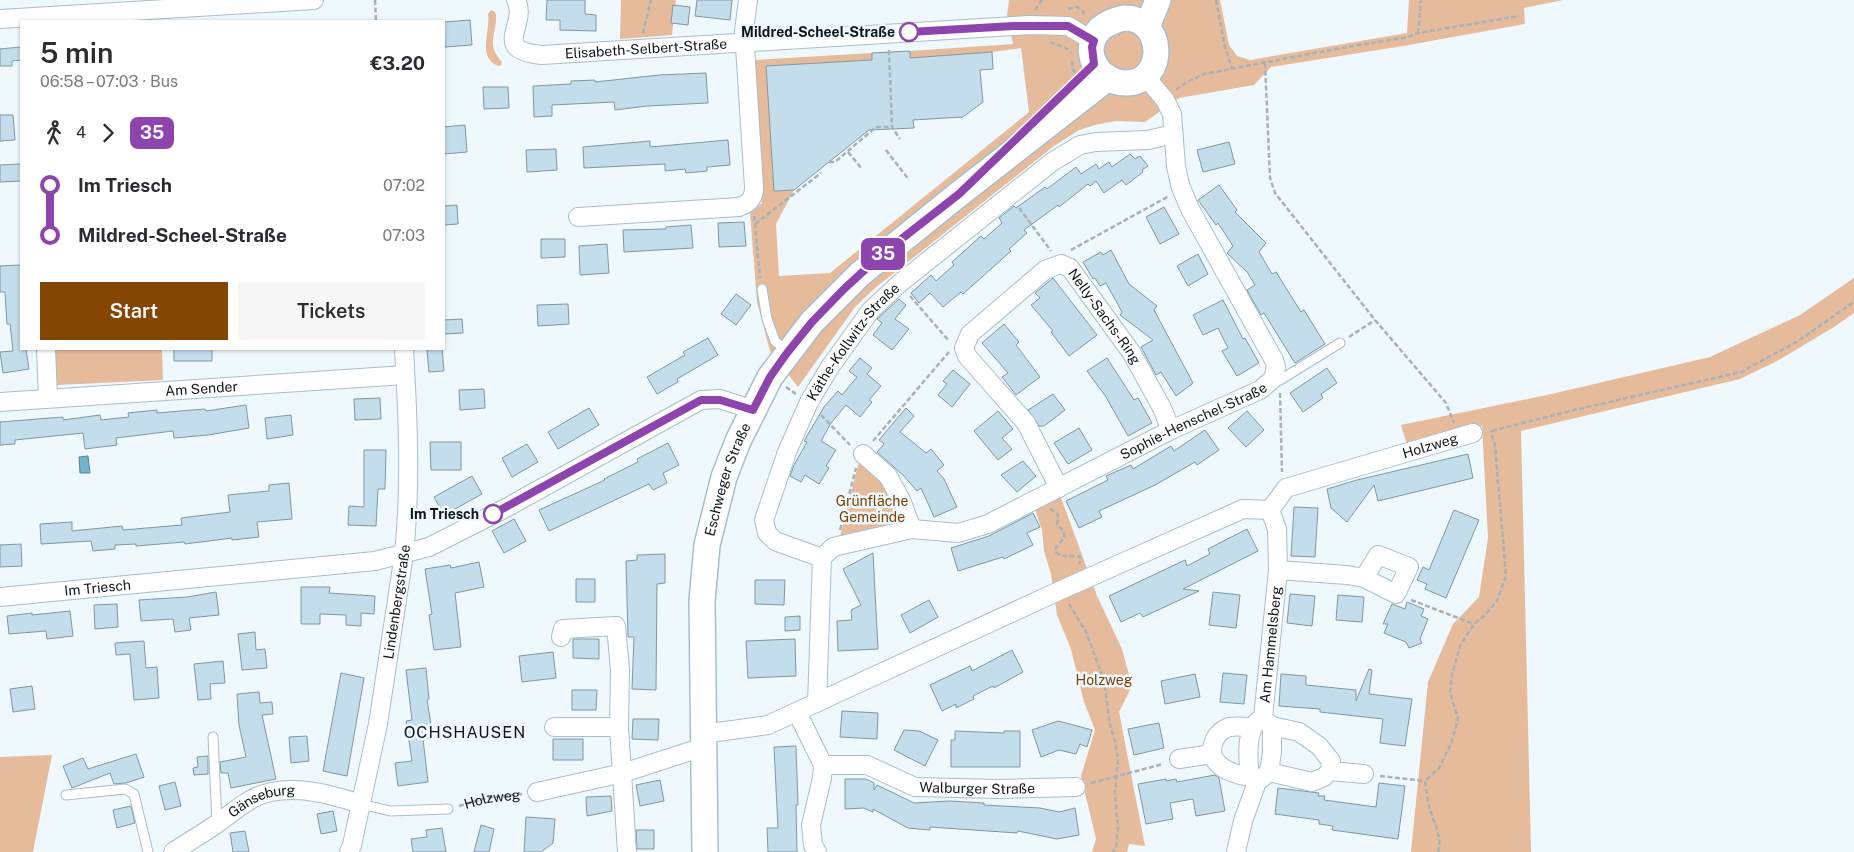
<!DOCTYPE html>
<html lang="en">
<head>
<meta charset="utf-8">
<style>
	body { margin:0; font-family:"Public Sans",sans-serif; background:#f7f7f7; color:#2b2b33; height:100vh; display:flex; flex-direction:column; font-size:19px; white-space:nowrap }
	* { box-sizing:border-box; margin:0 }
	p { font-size:16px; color:#7c7c81 }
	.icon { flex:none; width:28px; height:28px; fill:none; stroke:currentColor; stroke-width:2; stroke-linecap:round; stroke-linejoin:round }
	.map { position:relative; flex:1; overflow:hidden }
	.panel { position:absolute; left:20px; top:20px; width:425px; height:330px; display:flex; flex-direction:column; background:#fff; border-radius:0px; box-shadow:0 1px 4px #0004 }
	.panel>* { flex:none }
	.badge { padding:0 10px; border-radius:8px; font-size:18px; line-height:32px }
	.map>.badge { position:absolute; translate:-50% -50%; box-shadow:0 0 0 2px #fff }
	.legs { display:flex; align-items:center; gap:8px; height:55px; padding:0 20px; font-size:16px }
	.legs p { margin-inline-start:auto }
	.head { display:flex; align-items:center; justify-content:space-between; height:85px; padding:0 20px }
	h1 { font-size:28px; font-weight:600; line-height:38px }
	.action { display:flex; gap:10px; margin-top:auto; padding:10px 20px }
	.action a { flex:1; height:58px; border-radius:0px; background:#834603; color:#fff; font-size:20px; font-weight:600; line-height:58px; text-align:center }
	.action a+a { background:#f7f7f7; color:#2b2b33 }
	ul { padding:0 20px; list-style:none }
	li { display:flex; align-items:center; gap:18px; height:50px; font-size:19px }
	li i { display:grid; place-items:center; width:8px; height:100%; margin:0 6px; background:currentColor }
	li i::after { content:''; width:12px; height:12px; margin:-6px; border:4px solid; border-radius:50%; background:#fff }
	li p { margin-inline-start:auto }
	li:first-child i { background:linear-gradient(#0000 50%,currentColor 0) }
	li:last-child i { background:linear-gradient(currentColor 50%,#0000 0) }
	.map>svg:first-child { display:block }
	.green { fill:#e6bb9b }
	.water { fill:#76b1cd; stroke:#568298 }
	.building { fill:#c4ddea; stroke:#8097a3 }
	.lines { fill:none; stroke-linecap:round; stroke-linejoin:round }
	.service-casing { stroke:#a7bfcb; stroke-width:11 }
	.minor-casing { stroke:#a7bfcb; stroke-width:20 }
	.secondary-casing { stroke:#a7bfcb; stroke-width:28 }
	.path { stroke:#a7b1b6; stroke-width:2.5; stroke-dasharray:5 2.5; stroke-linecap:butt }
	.service { stroke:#fff; stroke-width:9 }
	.minor { stroke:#fff; stroke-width:18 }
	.secondary { stroke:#fff; stroke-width:25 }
	.line-1-casing { stroke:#fff; stroke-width:11 }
	.line-1 { stroke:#8e44ad; stroke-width:8 }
	.stop-1-dot { fill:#fff; stroke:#8e44ad; stroke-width:2.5 }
	.labels { text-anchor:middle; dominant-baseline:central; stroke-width:5; stroke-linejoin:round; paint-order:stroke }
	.stop-label { font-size:14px; font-weight:bold; fill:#0d161b; stroke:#eef8fd; text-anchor:end }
	.street-label { font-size:14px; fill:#0d161b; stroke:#eef8fd }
	.park-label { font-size:14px; fill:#7c4203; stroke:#eef8fd }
	.quarter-label { font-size:16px; letter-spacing:1px; fill:#0d161b; stroke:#eef8fd }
</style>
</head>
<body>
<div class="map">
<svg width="1854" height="852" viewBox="0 0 1854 852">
	<rect width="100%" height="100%" fill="#eef8fd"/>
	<path class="green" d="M621,0h55l-4,35 -52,4z
		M1009,0h211l9,45 8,11 13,4 157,-27 2,-33h154l-39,8 1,16 -122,22 -132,21 -17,18 -75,13 -34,24 -30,-1 -20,4 -16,5 -25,16 -179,142 -20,19 -57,80 -28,-36 -13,-49 -7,-89 12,-10 -8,-143 118,-7v7l-105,6 7,125 20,-1 -18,34 3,52 51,-3 199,-161 -8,-64 -29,4 -82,6v-7l103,-7 -6,-28z
		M491,10l4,2 1,3c1,20 -11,29 6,47l-1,3 -2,1c-23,-8 -8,-36 -11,-52z
		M1854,278v35l-20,14 -57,34 -37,18 -219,52 10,421h-120l17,-170 25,-58 26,-27 9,-59 -6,-112 -75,19 -6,-20 146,-30 163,-38 90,-42z
		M55,349h107l1,31 -106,5z
		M859,462l24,19 17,31 -2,9 -16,11 -42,4z
		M1060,495l37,101 25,53 10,37 -13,26 26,134 -16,-2 -2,8h-35l4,-13 -15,-63 14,-46 -11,-28 -13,-53 -14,-34 -6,-41 -7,-23 -2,-21 -7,-21z
		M52,755l-19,97h-33v-95z"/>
	<path class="water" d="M88,456l2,17h-10l-1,-16z"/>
	<path class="building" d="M547,0h38v14l11,1v16l-36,-1v-10h-14z
		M697,0h35l-2,20 -35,-4z
		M673,5l17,2 -2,18 -17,-2z
		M470,20l2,25 -27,2 -1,-25z
		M21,47v13l-9,1v5h-12v-17z
		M910,51v7l82,-6 1,17 -13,1 3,32 -20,15 -50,3 1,8 -45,2 -75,60 -20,1 -8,-125 106,-6v-7z
		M706,73l2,30 -61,3 -32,4 -1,-8 -62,3v11l-18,1 -1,-31 38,-2v-3l24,-1v2l64,-7z
		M483,87h25l1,21 -25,1z
		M0,115h13l2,25 -15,1z
		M465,125l2,27 -23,2v-27z
		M728,140l2,25 -23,2v4l-21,2 -1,-4 -20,2v-7l-81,4 -1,-21 67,-6v6z
		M1229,142l6,22 -32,8 -6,-22z
		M556,149l1,21 -30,2 -1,-22z
		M1130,154l5,5 5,-3 8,10 -6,4 1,2 -17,13 -4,-5 -18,13 -8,-12 -6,5 -2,-2 -29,23 -1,-2 -34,25 3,3 -18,16 2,2 -48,43 -2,-2 -18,15 -13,-14 -11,10 -8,-10 20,-18 5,6 18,-16 -2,-3 29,-26 3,3 18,-16 -3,-5 15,-12 2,2 29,-21 2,2 29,-22 5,7 15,-10 3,5 10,-7 3,5z
		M21,164v17l-21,1v-17z
		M1219,185l18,25 -2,2 31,31 -7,9 13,22 4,-2 25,40 3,-2 21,34 -30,19 -31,-50 -3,2 -14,-25 8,-5 -8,-13 -20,-19 6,-7 -15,-23 -2,2 -18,-25z
		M457,205l1,19 -14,1v-19z
		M1164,207l15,27 -19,10 -14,-27z
		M744,222l2,24 -27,1 -1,-24z
		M691,225l2,23 -69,4 -1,-22 43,-1v-2z
		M541,239h24v18l-24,1z
		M607,244l2,29 -29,2 -1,-29z
		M1111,250l18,34 28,22 -3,4 39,73 -17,13 -15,-24 -5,3 -15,-28 12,-7 -33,-25 2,-3 -16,-29 -6,3 -5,-8 -2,1 -10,-17 18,-10 2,3z
		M1198,254l10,20 -20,12 -11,-20z
		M21,265v84h5l3,20 -26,4 -3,-21 13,-1 -3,-27h-3l-2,-32h-5v-26z
		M1053,278l44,57 -28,21 -18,-24 2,-1 -22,-26 9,-7 -5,-5z
		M736,294l15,11 -15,20 -15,-11z
		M899,299l7,6 -11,14 14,10 -17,21 -19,-15 9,-12 -5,-4z
		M1223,300l20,39 2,-1 14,25 -22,13 -15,-25 6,-3 -10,-20 -15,7 -10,-20z
		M568,304l1,20 -31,2 -1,-21z
		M462,319l1,14 -19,1v-14z
		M1004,324l15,18 -3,3 24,32 -24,18 -14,-18 6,-4 -26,-30z
		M708,338l10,17 -41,24 1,3 -21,12 -10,-17 38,-22 -2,-3z
		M174,349h38v12h-38z
		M442,349l2,22 -15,1 -2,-22z
		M860,358l12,10 -5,6 14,12 -12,14 3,2 -12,15 -14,-12 -15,18 -10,18 15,9 -10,16 3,2 -10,16 -14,-9 -4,7 -11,-6 4,-11 13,-23 -3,-1 20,-34 14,-16 4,4 15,-18 -8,-6z
		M1107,358l27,42 4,-2 14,25 -24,13 -22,-39 -19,-26z
		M1327,368l10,15 -16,11 2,4 -20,14 -13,-19z
		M953,370l17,14 -18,23 -14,-12 9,-11 -4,-3z
		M484,389l1,19 -25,2 -1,-20z
		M1053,394l12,16 -21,16h-5l-11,-16z
		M380,398l1,21 -26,1 -1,-21z
		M246,405l3,23 -41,7 -34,3 -1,-7 -57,7 1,7 -32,4 -2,-16 -68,7v4l-15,1v-23l63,-5v3l37,-5 1,5 28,-3 -1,-4 29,-3v3l48,-4 1,2z
		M589,408l10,17 -41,24 -10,-17z
		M906,408l8,8 -14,16 26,21 5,-4 13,16 -7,6 7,8 13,28 -23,10 -13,-29 -4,3 -14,-16 -26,-23 7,-8 -5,-4z
		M998,411l15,18 -11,9 10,11 -14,11 -24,-29z
		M1247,411l17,19 -18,17 -18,-19z
		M291,415l2,20 -26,4 -2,-21z
		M1079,428l13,22 -24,14 -14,-21z
		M1205,430l14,20 -22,15 -2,-3 -40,23 -56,26 3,6 -23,11 -13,-27 42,-21 -2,-4 25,-11 2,4 38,-23 3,5z
		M430,442h31v28h-30z
		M668,443l11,22 -16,8 4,10 -14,7 -4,-6 -100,47 -10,-21 66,-30 -1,-1 34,-17 -1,-3z
		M527,444l11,18 -26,15 -10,-19z
		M364,450h22l-1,39h-7l-2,37 -28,-1 1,-19 15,1z
		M1468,454l5,24 -95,23 -4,-16 -27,37 -16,-14 -4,-19 30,-9z
		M1023,461l13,15 -19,16 -16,-17z
		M472,476l10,18 -38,21 -10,-18z
		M289,483l3,36 -35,3 2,15 -27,3v-2l-47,6 -1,-2 -48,4v-2l-21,1v4l-22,2 -2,-10 -50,3 -1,-20 32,-2v9l50,-5 1,4 59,-5 -1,-7 49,-6 -2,-17 41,-4v-6z
		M1294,507l24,1 -3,49 -24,-1z
		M1454,510l25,10 -33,78 -21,-9 2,-5 -10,-4 6,-13 6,3z
		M1033,513l7,14 -13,6 6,12 -29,14 -1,-2 -45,14 -7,-23 38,-12z
		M514,519l12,22 -22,12 -12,-22z
		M1247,529l11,22 -75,38 16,2 -56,26 -3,-4 -19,9 -12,-26 76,-36 2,6 23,-12 -2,-5z
		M21,544l1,22 -22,1v-22z
		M873,553l5,96 -40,2 -1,-30 15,-1 -1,-10 10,-5 -18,-36z
		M665,554v29l-8,1 -1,106 -24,-1 2,-52h-6l-2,-76 11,-1v-5z
		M479,562l5,25 -29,6 6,54 -27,3 -5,-35 3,-1 -7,-45 25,-4 1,3z
		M576,579h19v23h-19z
		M755,580h30l-1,25 -29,-1z
		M301,587h29l-1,6 46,3 -1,18 -13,-1v13l-15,-1v-10l-26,-1v10h-19z
		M216,592l3,23 -30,3 2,12 -16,2 -2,-13 -32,2 -2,-21 48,-3z
		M1213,592l27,3 -4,33 -27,-3z
		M1290,594l25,2 -3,30 -25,-3z
		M1338,595l26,2 -2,25 -26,-2z
		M929,600l9,17 -28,16 -9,-18z
		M1407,602l17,7 -3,7 7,3 -8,20 2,4 -13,5 -3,-6 -22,-9 4,-9h-5l9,-20 13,5z
		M117,604l1,23 -23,2 -1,-24z
		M70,611l3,25 -26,3 -1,-8 -37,3 -2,-18 25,-3v2z
		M800,616v14l-15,1v-14z
		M255,632l1,18 9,-1 2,19 -25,2 -4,-36z
		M573,639h26v20l-26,-1z
		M795,639l1,37 -48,2 -2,-37z
		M144,641l2,27 11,-1 2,31 -25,2 -4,-46 -14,1 -1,-12z
		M1012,650l11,22 -29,16 -1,-2 -20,10 1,3 -18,9v-4l-14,7 -12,-26 40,-19 2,5z
		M553,652l3,26 -34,4 -3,-26z
		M223,661l2,22 -15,1 1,15 -13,1 -4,-36z
		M426,668l3,31 -2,1 6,37 -10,2 5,43 -30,4 -3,-23 17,-2 -6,-40 6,-1 -6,-50z
		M1369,669l3,1 -3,24 43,5 -7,47 -25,-3 3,-24 -63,-7v-3l-41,-3 2,-32 25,2v9l50,5v11z
		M341,673l23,5 -17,98 -24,-5z
		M1223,673l24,2 -3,29 -24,-2z
		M1195,674l5,23 -35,7 -4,-23z
		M32,686l3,23 -22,3 -3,-23z
		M572,690h25l-1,20h-24z
		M259,692l1,11 12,-1 1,12 -11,1 14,64 -45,9 -3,-15h-7l-1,-11 26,-5 -7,-32 -2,-31z
		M842,711l36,2 -1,26 -37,-2z
		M633,719h26l-1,21 -26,-1z
		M1058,721l34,9 -5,17 -7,-3 -4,10 -17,-4 -18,7 -9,-27z
		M1159,723l5,25 -30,7 -6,-26z
		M904,730l15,1 19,9 -13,26 -31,-16z
		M955,731l49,2v-2h16v36h-69v-27h4z
		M307,736l2,25 -18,2 -2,-26z
		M553,739h30v21h-30z
		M796,746l2,59h-2l1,47h-29l-1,-24h11l-4,-81z
		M136,754l8,23 -18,6 -12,1 -4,-11 -38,15 -9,-22 20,-8 5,11z
		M208,756v18l-14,1 -1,-7 5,-1 -1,-10z
		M1215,775l4,3 6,33 -29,5 -3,-17 -23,4 3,16 -27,5 -8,-40 28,-5v2l10,-2 1,3z
		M845,779h21l8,4v7l3,-5 37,18 35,-2 35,2v2l56,3 19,4 16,-4 4,27 -22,4 -39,-8 -1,2 -87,-6v3l-22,-2 -35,-19v3l-9,-4 -19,1z
		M660,780l4,21 -24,5 -4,-21z
		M175,782l6,24 -16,4 -6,-24z
		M1379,783l26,3 -7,53 -66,-9 1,-4 -14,-2v-4l-44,-6 3,-26 41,5 -1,3h7l-1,4 52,7z
		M611,796l1,15 -25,5 -1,-19z
		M131,806l4,17 -18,5 -4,-18z
		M333,811l4,20 -16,3 -4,-20z
		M526,817l29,2 -2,24 -12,9h-17z
		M481,825l13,4 -5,23h-15z
		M442,828l4,24h-33l-2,-13 16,-2 -1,-7z
		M636,830h18v19h-17z
		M245,831l4,21h-16l-3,-19z"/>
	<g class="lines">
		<defs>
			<path id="service" d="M762,289l5,30 8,22 12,11
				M1280,380l60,-37
				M213,737l4,86
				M66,795l59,-6 9,5 14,58
				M361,804l29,7 58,-2"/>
			<g id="minor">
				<path id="s2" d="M516,0c13,25 -27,50 26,55l488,-30 38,1 25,15"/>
				<path d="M0,19l314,-19"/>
				<path d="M578,217l161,-10c11,-4 15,-9 15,-20l-10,-156 4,-31"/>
				<path d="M46,349l2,49"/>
				<path id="s3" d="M0,402l405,-27"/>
				<path d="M863,454l25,22 13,24 11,29"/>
				<path id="s4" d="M1059,488l-33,-65 -59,-67 -3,-8 6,-14 75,-64 16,-6 9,4 61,84 30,54 10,24"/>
				<path id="s5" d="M822,558l-47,-17 -8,-8 -3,-13 23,-68 22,-50 21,-35 41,-57 29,-27 152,-121 28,-17 16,-3 52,-2 25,-6"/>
				<path d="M1278,570l69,5 17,3 32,16 13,-27 -31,-12 -14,23"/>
				<path id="s6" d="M0,597l375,-36 54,-14 75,-38 197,-109 19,-1 33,11"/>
				<path d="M561,637l2,-8 53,-3 4,44 -1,57 8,125"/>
				<path id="s7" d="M817,703l5,-145 11,-11 79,-18 46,4 30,-9 183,-94 89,-40 13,-11 3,-12 -2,-7 -84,-151 -10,-24 -4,-19 -4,-52 -7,-14 -20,-24"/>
				<path d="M797,712l26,53 -1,13 -11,47 2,20 4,7"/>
				<path d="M554,727h65"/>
				<path id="s8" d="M703,734l65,-9 293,-135 182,-81 27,1 16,-22 187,-55"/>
				<path d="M1179,759l33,-5"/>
				<path id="s9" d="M823,765h44l48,22 82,2 79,-2"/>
				<path d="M1330,771l34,3"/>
				<path d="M1269,772l43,10 12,-5 6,-6 1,-10 -12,-15 -20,-14 -27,-6"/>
				<path d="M1250,777c-19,-3 -47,-13 -35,-38 3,-5 8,-10 14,-12 7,-1 16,0 23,0"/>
				<path d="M1261,779l8,-7 3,-20v-26l-7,-6"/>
				<path d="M537,792l86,-19 80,-26"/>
				<path id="s10" d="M173,852c15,-10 31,-19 45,-29 17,-12 32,-27 53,-31 31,-6 61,3 90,12"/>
				<path id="s11" d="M349,852l3,-7 26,-121 26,-170c7,-67 4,-137 0,-205"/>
				<path id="s12" d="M1236,852l7,-31 14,-39 -7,-5c-2,-17 -6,-51 13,-59l15,-148 -1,-41 -7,-19"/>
			</g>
			<g id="secondary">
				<path d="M1124,18c40,-1 44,63 3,65 -28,1 -48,-32 -27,-54 7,-6 15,-9 24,-11z"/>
				<path d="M1147,27l11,-27"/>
				<path id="s13" d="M705,852l-3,-251 5,-56 17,-68 14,-36 32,-64 42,-55 48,-48 99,-80 149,-116"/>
			</g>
		</defs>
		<use href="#service" class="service-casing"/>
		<use href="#minor" class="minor-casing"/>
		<use href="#secondary" class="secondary-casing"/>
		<g class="path">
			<path d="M375,0l1,21"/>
			<path d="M1216,0l9,47 7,21"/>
			<path d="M1068,9l9,-2 6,4 1,6"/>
			<path d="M1035,10l7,-10"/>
			<path d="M643,33l8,-33"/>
			<path d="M1418,33l3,-33"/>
			<path d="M1050,42l16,6 5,5"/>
			<path d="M889,50l3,77 8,12"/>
			<path d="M1072,61l1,9 6,7"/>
			<path d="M1265,63l5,115 5,15 100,127 71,83 8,20"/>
			<path d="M1176,90l11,-8 17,-8 132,-25 72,-12 10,-4 101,-17"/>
			<path d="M886,150l23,30"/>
			<path d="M848,152l14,17"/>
			<path d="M829,162h6l41,-35h16"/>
			<path d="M1019,208l32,43"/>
			<path d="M754,216l6,62"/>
			<path d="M755,224l66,-51"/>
			<path d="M1071,250l98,-54"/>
			<path d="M910,296l39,45"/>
			<path d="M1349,337l26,-17"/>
			<path d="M786,387l10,7"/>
			<path d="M1280,393l2,79"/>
			<path d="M821,415l29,30"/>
			<path d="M1492,431l82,-21 167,-38 57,-31 56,-39"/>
			<path d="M873,441l76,-89"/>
			<path d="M1050,509c9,4 9,6 7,15l7,8v6l-8,10v4l5,4h18l2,4 -2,4"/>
			<path d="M840,530l16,-62"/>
			<path d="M1411,600l63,24"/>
			<path d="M1069,604l18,30 17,47 6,44 5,16 3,19 -3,34 3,35 -2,18 -3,5"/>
			<path d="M1380,776l45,5"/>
			<path d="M1091,783l72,-19"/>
			<path id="s1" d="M459,806l27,-8 36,-4"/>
			<path d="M1438,852c5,-17 -6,-31 -9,-47 -2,-7 -3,-16 -4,-24l14,-13 12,-24 7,-25 -8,-27 2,-17 8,-29 14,-22 11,-9 12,-14 9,-25 -11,-130 -4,-15"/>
		</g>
		<use href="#service" class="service"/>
		<use href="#minor" class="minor"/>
		<use href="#secondary" class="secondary"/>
	</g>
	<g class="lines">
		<defs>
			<path id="line-1" d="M493,514l208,-114h19l33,10 17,-33 17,-24 25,-31 32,-33 37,-34 78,-61 135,-130 -2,-17 2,-6 -26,-15h-54l-105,6"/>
		</defs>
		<use href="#line-1" class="line-1-casing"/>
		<use href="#line-1" class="line-1"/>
	</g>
	<g class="stop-1-dot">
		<circle cx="909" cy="32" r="9"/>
		<circle cx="493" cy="514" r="9"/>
	</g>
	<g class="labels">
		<g class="stop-label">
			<text x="895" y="32">Mildred-Scheel-Straße</text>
			<text x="479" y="514">Im Triesch</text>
		</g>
		<g class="street-label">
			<text stroke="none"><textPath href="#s2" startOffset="180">Elisabeth-Selbert-Straße</textPath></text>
			<text stroke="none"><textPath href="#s4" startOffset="371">Nelly-Sachs-Ring</textPath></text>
			<text stroke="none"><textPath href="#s5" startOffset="276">Käthe-Kollwitz-Straße</textPath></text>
			<text stroke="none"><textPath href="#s3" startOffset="202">Am Sender</textPath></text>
			<text stroke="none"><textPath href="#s7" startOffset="549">Sophie-Henschel-Straße</textPath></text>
			<text stroke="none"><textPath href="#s8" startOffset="792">Holzweg</textPath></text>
			<text stroke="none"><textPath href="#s13" startOffset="376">Eschweger Straße</textPath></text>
			<text stroke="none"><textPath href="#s6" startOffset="98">Im Triesch</textPath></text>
			<text stroke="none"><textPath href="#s11" startOffset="255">Lindenbergstraße</textPath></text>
			<text stroke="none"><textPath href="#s12" startOffset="220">Am Hammelsberg</textPath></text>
			<text stroke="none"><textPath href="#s9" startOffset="159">Walburger Straße</textPath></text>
			<text stroke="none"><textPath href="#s1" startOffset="34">Holzweg</textPath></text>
			<text stroke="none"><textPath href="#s10" startOffset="104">Gänseburg</textPath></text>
		</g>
		<g class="park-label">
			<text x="872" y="501">Grünfläche<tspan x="872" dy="16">Gemeinde</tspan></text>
			<text x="1104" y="680">Holzweg</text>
		</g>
		<g class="quarter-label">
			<text x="465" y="732">OCHSHAUSEN</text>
		</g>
	</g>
</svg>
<b class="badge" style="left:883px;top:254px;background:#8e44ad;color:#fff">35</b>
<section class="panel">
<div class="head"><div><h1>5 min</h1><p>06:58 – 07:03 · Bus</p></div><b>€3.20</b></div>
<div class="legs"><svg class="icon" aria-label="walk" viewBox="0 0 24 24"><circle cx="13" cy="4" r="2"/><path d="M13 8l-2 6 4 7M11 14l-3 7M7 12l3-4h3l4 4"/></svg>4<svg class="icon" aria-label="forward" viewBox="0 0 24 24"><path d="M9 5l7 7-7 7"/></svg><b class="badge" style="background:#8e44ad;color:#fff">35</b></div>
<ul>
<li><i style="color:#8e44ad"></i><b>Im Triesch</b><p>07:02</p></li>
<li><i style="color:#8e44ad"></i><b>Mildred-Scheel-Straße</b><p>07:03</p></li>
</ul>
<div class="action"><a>Start</a><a>Tickets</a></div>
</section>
</div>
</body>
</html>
